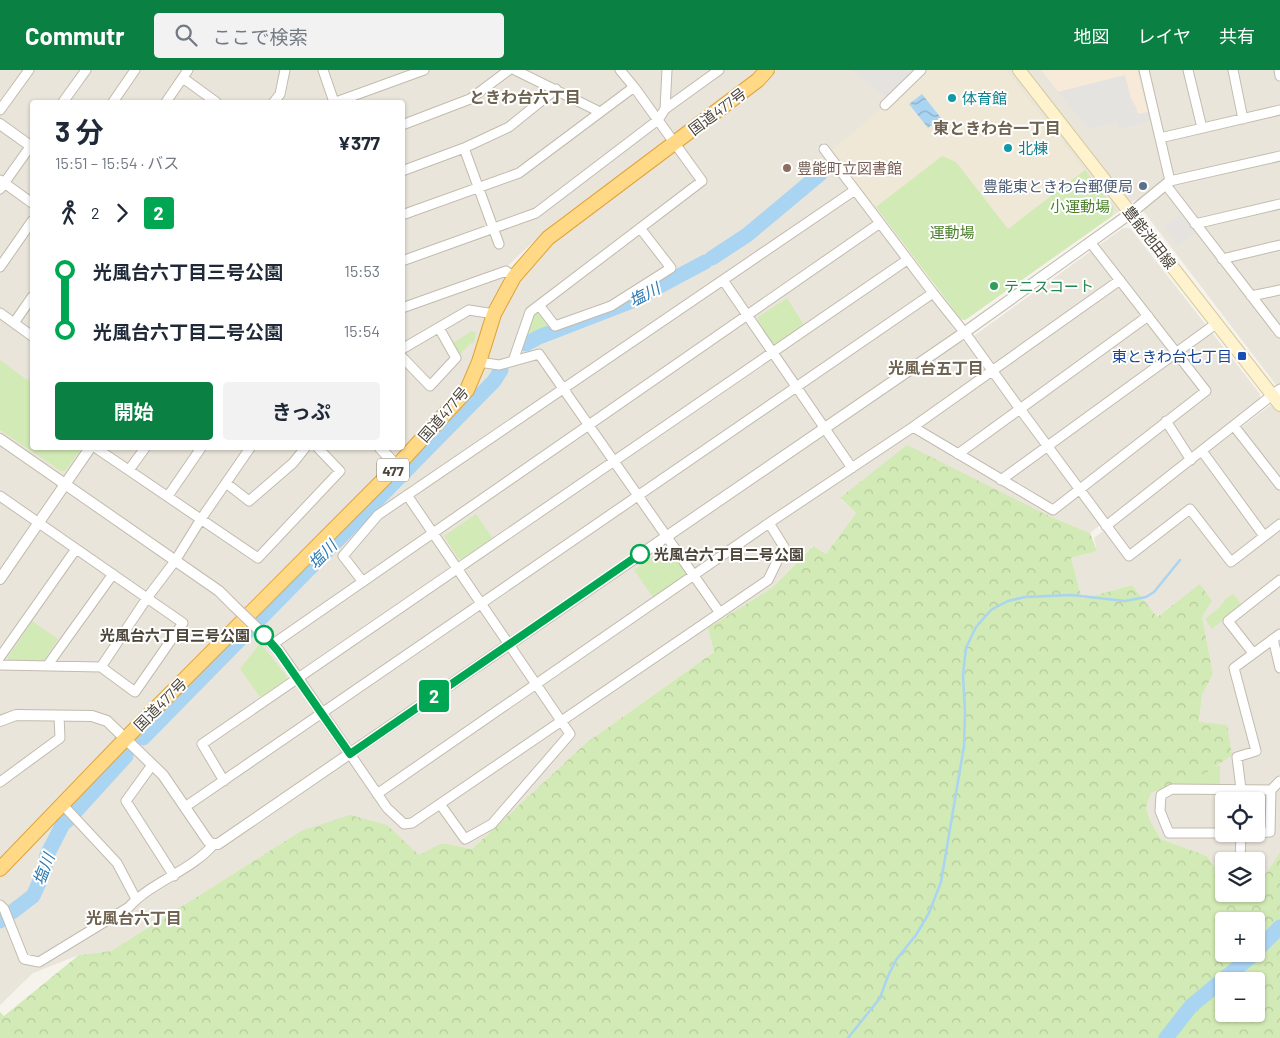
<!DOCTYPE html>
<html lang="ja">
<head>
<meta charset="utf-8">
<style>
	body { margin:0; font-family:Barlow,"Noto Sans JP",sans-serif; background:#f2f2f3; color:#1f2937; height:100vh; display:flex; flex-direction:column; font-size:19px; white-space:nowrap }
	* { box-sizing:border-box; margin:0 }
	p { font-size:16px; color:#747a83 }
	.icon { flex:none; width:28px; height:28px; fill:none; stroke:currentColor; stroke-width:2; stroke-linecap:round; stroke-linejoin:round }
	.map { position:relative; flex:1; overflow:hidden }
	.drawer { position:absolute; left:30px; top:30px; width:375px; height:350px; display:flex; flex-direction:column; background:#fff; border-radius:5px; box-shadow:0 1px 4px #0004 }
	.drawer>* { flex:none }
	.badge { padding:0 10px; border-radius:4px; font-size:18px; line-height:32px }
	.controls { position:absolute; left:1215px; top:722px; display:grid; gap:10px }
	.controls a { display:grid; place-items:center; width:50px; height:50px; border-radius:5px; background:#fff; box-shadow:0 1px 4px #0004; font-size:25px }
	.map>.badge { position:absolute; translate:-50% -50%; box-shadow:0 0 0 2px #fff }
	.legs { display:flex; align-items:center; gap:8px; height:55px; padding:0 25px; font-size:16px }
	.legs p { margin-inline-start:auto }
	.overview { display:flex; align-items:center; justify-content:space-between; height:85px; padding:0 25px }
	h1 { font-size:28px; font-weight:700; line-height:38px }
	.button { display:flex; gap:10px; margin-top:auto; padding:10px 25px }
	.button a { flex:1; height:58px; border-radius:5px; background:#0b8043; color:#fff; font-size:20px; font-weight:700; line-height:58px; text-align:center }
	.button a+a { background:#f2f2f3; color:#1f2937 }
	ul { padding:0 25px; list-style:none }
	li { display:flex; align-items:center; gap:18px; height:60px; font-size:19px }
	li i { display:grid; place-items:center; width:8px; height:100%; margin:0 6px; background:currentColor }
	li i::after { content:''; width:12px; height:12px; margin:-6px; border:4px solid; border-radius:50%; background:#fff }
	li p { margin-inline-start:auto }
	li:first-child i { background:linear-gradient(#0000 50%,currentColor 0) }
	li:last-child i { background:linear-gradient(currentColor 50%,#0000 0) }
	header { display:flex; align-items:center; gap:30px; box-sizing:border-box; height:70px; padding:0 25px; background:#0b8043; color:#fff }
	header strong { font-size:24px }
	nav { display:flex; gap:28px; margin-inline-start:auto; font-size:18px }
	.search { width:350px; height:45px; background:#f2f2f3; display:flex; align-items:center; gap:12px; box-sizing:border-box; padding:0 18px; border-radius:5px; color:#747a83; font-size:19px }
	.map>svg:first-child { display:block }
	.residential { fill:#eae5da; fill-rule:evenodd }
	.commercial { fill:#f7ead8 }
	.education { fill:#efe8d6 }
	.forest { fill:url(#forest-crowns); fill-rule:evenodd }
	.park { fill:#d2eab5 }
	.parking { fill:#e5e3e0 }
	.water { fill:url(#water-waves) }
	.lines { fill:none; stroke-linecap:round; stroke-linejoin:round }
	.stream { stroke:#a9d4f2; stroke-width:2.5 }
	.river { stroke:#a9d4f2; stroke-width:15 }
	.minor-casing { stroke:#c2bbae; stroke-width:11 }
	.tertiary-casing { stroke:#c2bbae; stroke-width:12 }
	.secondary-casing { stroke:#d6c79b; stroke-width:14 }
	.trunk-casing { stroke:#e0a43c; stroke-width:16 }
	.minor { stroke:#fff; stroke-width:9 }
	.tertiary { stroke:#fff; stroke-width:10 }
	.secondary { stroke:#fff3cd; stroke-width:12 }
	.trunk { stroke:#ffd985; stroke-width:14 }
	.tertiary-bridge-casing { stroke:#c2bbae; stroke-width:12; stroke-linecap:butt }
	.tertiary-bridge { stroke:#fff; stroke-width:10 }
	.line-1-casing { stroke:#fff; stroke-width:11 }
	.line-1 { stroke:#00a651; stroke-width:8 }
	.culture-dot { fill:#0f9aa8; stroke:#fff; stroke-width:2 }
	.education-dot { fill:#8d6e63; stroke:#fff; stroke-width:2 }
	.service-dot { fill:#5c6f8a; stroke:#fff; stroke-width:2 }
	.leisure-dot { fill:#2e9e5b; stroke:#fff; stroke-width:2 }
	.transit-dot { fill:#1a4fb4; stroke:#fff; stroke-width:2 }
	.stop-1-dot { fill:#fff; stroke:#00a651; stroke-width:2.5 }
	.labels { text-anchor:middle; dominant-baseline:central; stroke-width:4; stroke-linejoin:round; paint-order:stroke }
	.shield { fill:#fff; stroke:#817c74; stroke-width:1 }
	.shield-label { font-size:14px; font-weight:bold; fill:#4b4439 }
	.culture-label { font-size:15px; fill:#0d838f; stroke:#fff; text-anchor:start }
	.street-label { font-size:15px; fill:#4b4439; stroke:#fff }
	.education-label { font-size:15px; fill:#785e54; stroke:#fff; text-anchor:start }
	.service-label { font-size:15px; fill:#4e5e75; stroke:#fff; text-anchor:end }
	.park-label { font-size:15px; fill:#4a7f2a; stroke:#fff }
	.leisure-label { font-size:15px; fill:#27864d; stroke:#fff; text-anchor:start }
	.transit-label { font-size:15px; fill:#164399; stroke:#fff; text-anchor:end }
	.stop-label { font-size:15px; font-weight:bold; fill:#4b4439; stroke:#fff; text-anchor:start }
	.neighbourhood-label { font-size:16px; font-weight:bold; fill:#6e6250; stroke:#fff }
	.water-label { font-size:16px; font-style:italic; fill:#2e7ab2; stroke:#fff }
</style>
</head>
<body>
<header>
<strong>Commutr</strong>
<div class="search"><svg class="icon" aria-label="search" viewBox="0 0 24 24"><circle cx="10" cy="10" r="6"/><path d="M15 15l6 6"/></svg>ここで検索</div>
<nav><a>地図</a><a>レイヤ</a><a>共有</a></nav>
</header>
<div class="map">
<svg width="1280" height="968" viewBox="0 0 1280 968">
	<defs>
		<pattern id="forest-crowns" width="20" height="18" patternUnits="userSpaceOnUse" patternTransform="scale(1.25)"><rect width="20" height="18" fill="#d2eab5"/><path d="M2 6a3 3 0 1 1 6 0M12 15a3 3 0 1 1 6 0" fill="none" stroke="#b6ca9c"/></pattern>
		<pattern id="water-waves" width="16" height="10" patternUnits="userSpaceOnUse" patternTransform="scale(1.25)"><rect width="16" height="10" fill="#a9d4f2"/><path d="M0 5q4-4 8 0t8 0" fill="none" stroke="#8caec5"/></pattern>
	</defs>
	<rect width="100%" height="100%" fill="#f6f3ec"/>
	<path class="residential" d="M0,0h757l-4,5 -68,53 -126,91 -39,35 -22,22 20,7 29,-35 16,-14 178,-131 25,-20 10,-13h504v320l-145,-190 -170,120 -4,-1 -85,-112 -52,-65 -7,6 119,156 28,39 159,-115h7l130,166 -1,7 -169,132 -41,-17 -209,-17 16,14 -30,41 -14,-8 -39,41 -65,41 6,24 -128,91 -114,106 -30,-6 -23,13 -32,-31 -86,6 -190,120 -32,4 -46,18 -33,32zM32,32h370v346h-370z
		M1280,328v454l-24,37v-28h-32v19l-17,-24 -46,-17 -11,-18 -4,-14 5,-14 54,-19 -6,-51 3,-28 11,-21 -11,-58 -2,-31 -44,32 -24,-32 -50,14 -11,-41 26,-7 -3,-13zM1224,731h32v33h-32z"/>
	<path class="commercial" d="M1041,0h96l13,52 -31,7 -2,-6 -28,7z"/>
	<path class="education" d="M927,0h79l108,137 -2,9 -147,104 -4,-1 -130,-168z"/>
	<path class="forest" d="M907,375l142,71 41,17 7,18 -26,7 11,41 50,-14 25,32 43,-33 12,17 -10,15 11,58 -11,21 -3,27 28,3 5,30 -27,19 -54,19 -5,14 4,14 11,18 46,17 17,24v14h9l2,3 15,1 3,-4h3v-5l24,-37v186h-1280v-26l4,4 75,-61 32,-4 190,-120 49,-16 37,10 32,30 23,-12 30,6 114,-106 128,-91 -6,-24 65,-41 40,-41 13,8 30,-41 -16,-15zM1224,851h32v33h-32zM1224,911h32v33h-32z"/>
	<path class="park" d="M942,86l14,6 52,67 77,-59 29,37 -2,9 -147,104 -4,-1 -85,-112z
		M787,228l17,27 -29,19 -3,-2 -14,-21v-4z
		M535,243l4,1 14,18 -27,10h-3z
		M472,261l4,1 -2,11h-3l-13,13 -7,-12z
		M0,290l27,20 5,-3v71h50l-17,23h-4l-61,-41z
		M476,444l17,25 -31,20 -4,-1 -14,-22z
		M666,478l2,1 18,23v3l-33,22 -19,-27z
		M1233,524l9,11 -30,24 -7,-10 15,-12 6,-9z
		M32,551l26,18 -15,23h-34l-1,-5z
		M260,573l26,32 1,5 -27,17 -20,-28z
		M1220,696v18h-46l31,-10 9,-7z"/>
	<path class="parking" d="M851,0h63l-27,28z
		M1125,5l6,24 5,8 2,7 10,-2 2,10 -31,7 -2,-6 -28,7 -31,-38z
		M1182,144l15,18 -19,13 -14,-18z"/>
	<path class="water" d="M922,24l19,24 -13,10 -19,-24z"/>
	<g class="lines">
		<path class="stream" d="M848,968l32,-40 8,-22 8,-16 20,-25 13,-22 12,-31 23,-136 1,-34 -2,-37 3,-27 10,-21 15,-17 7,-4 10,-5 17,-4 46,-2 54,6 21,-4 8,-5 26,-32"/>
		<path class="river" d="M712,188l35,-23 73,-61
			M526,274l13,-7 93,-36 73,-39
			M143,668l351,-357 7,-11
			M77,740l49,-54
			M12,842l21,-16 11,-24 3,-17 16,-31 5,-4
			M0,851l1,-1
			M1256,881l24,-24
			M1166,968l25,-32 63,-52"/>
		<defs>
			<path id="minor" d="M323,0l11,32
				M515,0l85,42
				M1144,0l26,111 110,-25
				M1188,0l14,58
				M1233,0l10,49
				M1279,0l1,6
				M183,8l33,24
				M63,32l23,-32
				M113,32l22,-32
				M166,32l22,-32
				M274,32l6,-8 5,-24
				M336,32l88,-32
				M885,35l36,-35
				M665,39l2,-39
				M0,40l29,-40
				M402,55l68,-26 39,-29
				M1160,68l120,-28
				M464,78l45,-21 47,-38
				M824,79l109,144 35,44 52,72 109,147 61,-47 41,53 49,-38
				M402,101l62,-23 35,96
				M0,110l32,23
				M1166,115l114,148
				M0,119l32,-45
				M402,145l117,-42 115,-86
				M1195,154l85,-20
				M1222,189l58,-14
				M402,191l134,-48 122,-93 7,-11 54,-39
				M0,197l32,-46
				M723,210l129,188
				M1251,226l29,-6
				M539,235l16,21 56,-20 60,-38 -31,-40
				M402,238l104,-37 8,6
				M0,243l32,23
				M14,253l18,-26
				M402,279l67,-39 25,4
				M402,287l28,29 26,-28 -17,-30
				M513,291l17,-49 172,-131 -68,-94 -14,-17
				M479,292l20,3 40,-11 181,259
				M1166,351l25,39
				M1234,356l46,59
				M913,357l140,83 153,-119 -116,-149
				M96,378l162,110 82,-87 -22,-23
				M1202,381l62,85
				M958,384l190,-138
				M129,400l16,-22
				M1001,410l216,-157
				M226,413l23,18 44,-38 12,-15
				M407,425l163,239 -78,90 -27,15 -25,-35
				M0,426l183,127 -48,69 -34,-25 -101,-2
				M168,426l33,-48
				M1106,456l174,-137
				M363,512l-20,-26 35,-41 477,-325
				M1273,569l7,29
				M273,574l607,-421
				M1253,583l-25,-32 52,-41
				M0,587l76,-108
				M47,596l66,-92
				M101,597l46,-69 28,-37 26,-42 49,-71
				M350,684l37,54 17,16 8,-1 356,-243 16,-33 -15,-24
				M152,695l-26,36 48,75
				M224,711l-22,-37 705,-484
				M0,712l60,-44 -1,-22
				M1241,719l-4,-32 19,-6 -22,-83 46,-34
				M377,724l392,-271 144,-96 207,-147
				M62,734l55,59 19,36
				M185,737l748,-514
				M1224,763h-55l-9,-22 1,-16 11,-6 99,1
				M1256,763l14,-1 1,-42 9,-9
				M1240,791l1,-27
				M0,835l4,4 20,50 15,3 90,-55c22,-25 62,-36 85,-63"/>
			<path id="tertiary" d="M0,54l32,23
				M0,369l219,152 15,15
				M380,378l17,18
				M0,509l90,-131
				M260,561l19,20 71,103
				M0,651l16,-6 76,1 15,5 56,54 45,66 4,3h6l747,-512 166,-119 39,-32"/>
			<path id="secondary" d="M1019,0l261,335"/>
			<path id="trunk" d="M0,799l132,-137 265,-266 70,-76 12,-28 15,-48 20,-37 34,-39 210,-158 9,-10"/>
		</defs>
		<use href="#minor" class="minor-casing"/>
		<use href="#tertiary" class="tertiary-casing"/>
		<use href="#secondary" class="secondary-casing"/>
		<use href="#trunk" class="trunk-casing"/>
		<use href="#minor" class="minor"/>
		<use href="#tertiary" class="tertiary"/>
		<use href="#secondary" class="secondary"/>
		<use href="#trunk" class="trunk"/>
		<defs>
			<path id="tertiary-bridge" d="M234,536l26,25"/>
		</defs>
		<use href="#tertiary-bridge" class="tertiary-bridge-casing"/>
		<use href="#tertiary-bridge" class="tertiary-bridge"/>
	</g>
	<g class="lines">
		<defs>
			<path id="line-1" d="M264,565l14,16 72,103 290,-200"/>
		</defs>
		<use href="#line-1" class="line-1-casing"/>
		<use href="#line-1" class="line-1"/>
	</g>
	<g class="culture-dot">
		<circle cx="952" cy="28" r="5"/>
		<circle cx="1008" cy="78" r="5"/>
	</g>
	<circle class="education-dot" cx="787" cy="98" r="5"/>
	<circle class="service-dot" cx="1143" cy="116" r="5"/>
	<circle class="leisure-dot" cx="994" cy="216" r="5"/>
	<rect class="transit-dot" x="1237" y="281" width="10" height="10" rx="2.5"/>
	<g class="stop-1-dot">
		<circle cx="640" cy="484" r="9"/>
		<circle cx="264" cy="565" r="9"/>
	</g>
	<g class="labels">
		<rect class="shield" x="377" y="388.5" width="32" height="23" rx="4"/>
		<g class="shield-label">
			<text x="393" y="400">477</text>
		</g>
		<g class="culture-label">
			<text x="962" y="28">体育館</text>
			<text x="1018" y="78">北棟</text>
		</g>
		<g class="street-label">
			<text transform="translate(717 41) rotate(-37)">国道477号</text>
			<text transform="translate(1150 167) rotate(52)">豊能池田線</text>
			<text transform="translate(443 344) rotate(-49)">国道477号</text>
			<text transform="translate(160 634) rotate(-45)">国道477号</text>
		</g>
		<g class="education-label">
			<text x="797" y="98">豊能町立図書館</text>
		</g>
		<g class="service-label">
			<text x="1133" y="116">豊能東ときわ台郵便局</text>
		</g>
		<g class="park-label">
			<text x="1080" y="136">小運動場</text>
			<text x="952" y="162">運動場</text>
		</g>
		<g class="leisure-label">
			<text x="1004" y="216">テニスコート</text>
		</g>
		<g class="transit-label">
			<text x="1232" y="286">東ときわ台七丁目</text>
		</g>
		<g class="stop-label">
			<text x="654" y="484">光風台六丁目二号公園</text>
			<text x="250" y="565" text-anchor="end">光風台六丁目三号公園</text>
		</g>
		<g class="neighbourhood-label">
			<text x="525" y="26">ときわ台六丁目</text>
			<text x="997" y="57">東ときわ台一丁目</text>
			<text x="936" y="297">光風台五丁目</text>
			<text x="134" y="847">光風台六丁目</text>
		</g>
		<g class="water-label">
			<text transform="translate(644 224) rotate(-27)">塩川</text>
			<text transform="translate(322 484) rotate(-46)">塩川</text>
			<text transform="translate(43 799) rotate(-69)">塩川</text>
		</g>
	</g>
</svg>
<div class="controls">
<a><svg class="icon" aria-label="locate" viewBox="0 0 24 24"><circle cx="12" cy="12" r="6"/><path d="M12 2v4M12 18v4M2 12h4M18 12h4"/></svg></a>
<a><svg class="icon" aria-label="layers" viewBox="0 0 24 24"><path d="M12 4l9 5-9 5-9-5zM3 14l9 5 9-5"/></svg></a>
<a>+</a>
<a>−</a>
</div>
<b class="badge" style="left:434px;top:626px;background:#00a651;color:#fff">2</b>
<section class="drawer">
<div class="overview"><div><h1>3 分</h1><p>15:51 – 15:54 · バス</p></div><b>¥377</b></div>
<div class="legs"><svg class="icon" aria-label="walk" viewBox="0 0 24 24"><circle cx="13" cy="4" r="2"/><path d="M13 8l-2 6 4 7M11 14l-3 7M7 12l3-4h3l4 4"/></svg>2<svg class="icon" aria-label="forward" viewBox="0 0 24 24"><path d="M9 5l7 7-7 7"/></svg><b class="badge" style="background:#00a651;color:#fff">2</b></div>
<ul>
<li><i style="color:#00a651"></i><b>光風台六丁目三号公園</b><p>15:53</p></li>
<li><i style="color:#00a651"></i><b>光風台六丁目二号公園</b><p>15:54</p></li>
</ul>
<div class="button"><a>開始</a><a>きっぷ</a></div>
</section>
</div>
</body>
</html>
